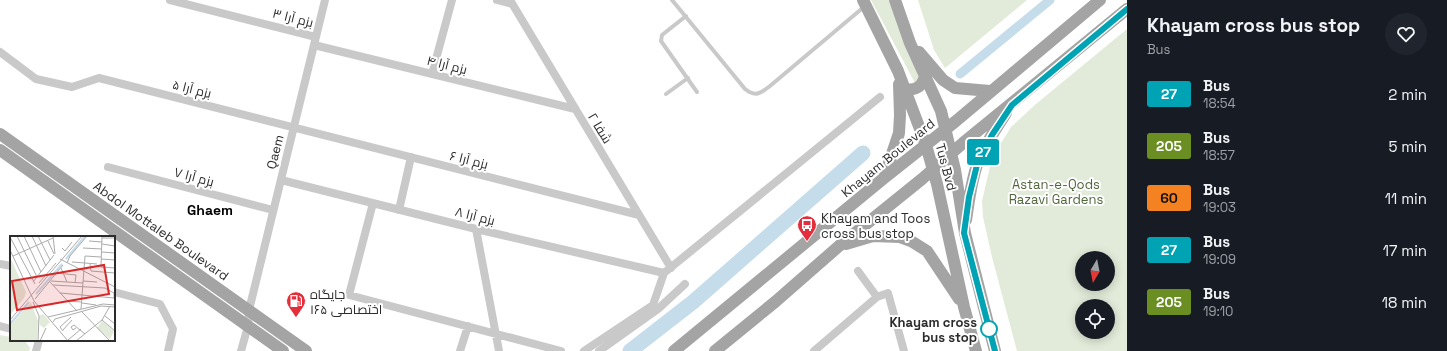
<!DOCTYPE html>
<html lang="en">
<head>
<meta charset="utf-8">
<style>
	body { margin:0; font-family:"Space Grotesk",Cairo,sans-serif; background:#20242c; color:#f1f3f6; height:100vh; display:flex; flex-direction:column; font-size:15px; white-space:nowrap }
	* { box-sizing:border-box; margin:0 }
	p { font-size:13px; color:#9ea1a6 }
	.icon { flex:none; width:22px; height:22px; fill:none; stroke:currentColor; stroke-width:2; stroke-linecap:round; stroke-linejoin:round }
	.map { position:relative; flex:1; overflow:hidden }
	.sheet { display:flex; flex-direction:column; background:#171b24; width:320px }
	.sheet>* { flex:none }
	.badge { padding:0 8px; border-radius:3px; font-size:14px; line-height:26px }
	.needle { width:26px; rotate:190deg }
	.fabs { position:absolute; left:1075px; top:251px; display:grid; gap:8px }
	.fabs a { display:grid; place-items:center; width:40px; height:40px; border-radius:50%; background:#171b24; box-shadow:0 2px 10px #0003; font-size:20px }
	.map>.badge { position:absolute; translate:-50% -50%; box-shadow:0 0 0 2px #fff }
	.round { display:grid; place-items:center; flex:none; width:42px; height:42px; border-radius:21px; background:#20242c }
	.head { display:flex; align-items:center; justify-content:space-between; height:68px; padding:0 20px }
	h1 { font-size:19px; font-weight:700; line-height:30px }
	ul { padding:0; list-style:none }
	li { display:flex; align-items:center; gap:12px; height:52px; padding:0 20px }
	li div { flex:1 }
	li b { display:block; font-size:15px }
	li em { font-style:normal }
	li .badge { min-width:44px; font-weight:700; text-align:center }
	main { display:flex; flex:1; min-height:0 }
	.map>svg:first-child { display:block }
	.green { fill:#e2ead9; fill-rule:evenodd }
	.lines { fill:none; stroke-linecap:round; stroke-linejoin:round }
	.canal { stroke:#c5dcea; stroke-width:9 }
	.river { stroke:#c5dcea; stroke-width:15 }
	.lane { stroke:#c9c9c9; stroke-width:4 }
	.street { stroke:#c9c9c9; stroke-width:8 }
	.primary { stroke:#a4a4a4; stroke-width:12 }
	.line-casing { stroke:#fff; stroke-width:9 }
	.line { stroke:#00a3b4; stroke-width:6 }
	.stop-dot { fill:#fff; stroke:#00a3b4; stroke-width:2 }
	.labels { text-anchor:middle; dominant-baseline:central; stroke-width:4; stroke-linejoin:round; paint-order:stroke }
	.street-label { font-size:13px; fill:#2c2c2c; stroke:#fff }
	.park-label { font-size:13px; fill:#4f673a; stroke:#fff }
	.poi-label { font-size:13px; fill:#2c2c2c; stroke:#fff; text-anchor:start }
	.stop-label { font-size:13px; font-weight:bold; fill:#2c2c2c; stroke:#fff; text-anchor:end }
	.neighbourhood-label { font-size:14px; font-weight:bold; fill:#000; stroke:#fff }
	.inset-river { fill:none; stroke:#c5dcea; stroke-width:2 }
	.inset-road { fill:none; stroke:#ababab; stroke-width:1 }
	.view { fill:#d62828; fill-opacity:0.15; stroke:#d62828; stroke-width:2 }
	.inset-edge { fill:none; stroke:#2c2c2c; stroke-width:2 }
</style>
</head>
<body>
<main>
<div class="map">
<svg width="1127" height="351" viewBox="0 0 1127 351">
	<rect width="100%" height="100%" fill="#fff"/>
	<path class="green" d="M871,0h19l31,79 -6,4z
		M918,0h109l-82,68 -11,-18z
		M1127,29v322h-110l-25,-94 -9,-40 -1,-16 10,-43 19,-31 25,-23zM1082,258h26v26h-26zM1082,306h26v26h-26z
		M0,335l11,2v3l14,1 5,7 -1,3h-29z"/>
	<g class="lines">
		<path class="canal" d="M960,74l90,-74"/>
		<path class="river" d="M630,351l63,-49 170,-149"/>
		<path class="lane" d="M672,0l73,89c10,8 15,5 25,-3l95,-80
			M686,16l-24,19 -1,6 36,51
			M666,94l22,-16"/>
		<path class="street" d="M170,0l146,37
			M497,0l15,4
			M510,0l161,268
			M314,45l261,64
			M0,52l36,27 36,8 27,-9 540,137
			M432,74l20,-74
			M108,167l165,43
			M281,180l195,49 188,44
			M373,203l-24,92 212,56
			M399,210l12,-53
			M476,229l23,122
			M0,264l11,2
			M858,271l19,26
			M114,292l46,12 13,25 -5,22
			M0,326l11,3
			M36,351l3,-11
			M241,351l7,-25 1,-16 76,-310
			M460,351l8,-25
			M584,351l69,-46 11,-32 216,-176
			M599,351l59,-42 27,-25
			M814,351l63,-54 11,-4 16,58"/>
		<path class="primary" d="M863,0l35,71 28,74 11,39 27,123 12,44
			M895,0l15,43 31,68 14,59 10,63 30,118
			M919,52l24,28 12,8 35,3
			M904,89c12,2 18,-2 21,-13
			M0,134l306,217
			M0,150l283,201
			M884,178l15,-45 1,-18 -1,-31
			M966,220c3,-19 5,-39 12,-58 6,-17 18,-33 28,-49
			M846,244l27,-8 27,1 11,4 16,10 32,48
			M674,351l210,-173 72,-57 144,-121
			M715,351l60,-49 64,-56 83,-67 41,-36 164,-134"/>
	</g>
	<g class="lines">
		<defs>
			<path id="line" d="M995,351l-31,-118 5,-36 9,-36 14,-26 20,-30 115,-96"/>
		</defs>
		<use href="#line" class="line-casing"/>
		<use href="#line" class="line"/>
	</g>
	<defs>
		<symbol id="bus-pin" viewBox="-11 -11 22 30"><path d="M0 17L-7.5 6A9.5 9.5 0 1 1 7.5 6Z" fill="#e42e3b" stroke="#fff"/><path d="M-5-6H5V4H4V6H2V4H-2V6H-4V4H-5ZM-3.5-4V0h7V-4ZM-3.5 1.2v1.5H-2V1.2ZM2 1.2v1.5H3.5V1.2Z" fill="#fff"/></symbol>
		<symbol id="fuel-pin" viewBox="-11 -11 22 30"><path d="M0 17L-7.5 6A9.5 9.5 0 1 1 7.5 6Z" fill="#e42e3b" stroke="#fff"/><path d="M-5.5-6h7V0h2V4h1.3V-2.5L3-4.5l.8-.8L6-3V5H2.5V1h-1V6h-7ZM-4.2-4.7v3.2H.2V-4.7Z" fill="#fff"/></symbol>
	</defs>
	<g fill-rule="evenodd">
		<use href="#bus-pin" x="796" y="214" width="22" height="30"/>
		<use href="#fuel-pin" x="285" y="290" width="22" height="30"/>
	</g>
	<circle class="stop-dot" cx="989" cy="329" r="8"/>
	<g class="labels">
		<g class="street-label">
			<text transform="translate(293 18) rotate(14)">بزم آرا ۳</text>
			<text transform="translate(447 65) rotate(14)">بزم آرا ۴</text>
			<text transform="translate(192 89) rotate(14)">بزم آرا ۵</text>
			<text transform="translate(600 128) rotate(59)">شفا ۲</text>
			<text transform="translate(275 152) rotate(-76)">Qaem</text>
			<text transform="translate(888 158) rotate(-39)">Khayam Boulevard</text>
			<text transform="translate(469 160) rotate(14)">بزم آرا ۶</text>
			<text transform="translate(946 167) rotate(75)">Tus Bvd</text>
			<text transform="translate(194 177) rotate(15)">بزم آرا ۷</text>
			<text transform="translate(475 216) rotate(14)">بزم آرا ۸</text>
			<text transform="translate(161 231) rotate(35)">Abdol Mottaleb Boulevard</text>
		</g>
		<g class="park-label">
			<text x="1056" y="184">Astan-e-Qods<tspan x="1056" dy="15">Razavi Gardens</tspan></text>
		</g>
		<g class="poi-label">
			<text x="821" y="218">Khayam and Toos<tspan x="821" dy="15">cross bus stop</tspan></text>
			<text x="310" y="294">جایگاه<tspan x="310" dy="15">اختصاصی ۱۶۵</tspan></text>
		</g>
		<g class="stop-label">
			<text x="977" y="322">Khayam cross<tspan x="977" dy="15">bus stop</tspan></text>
		</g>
		<g class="neighbourhood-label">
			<text x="210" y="210">Ghaem</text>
		</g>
	</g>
	<g transform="translate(10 236)">
		<rect width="105" height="105" fill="#fff"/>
		<path d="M0,21l16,35 -2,6 -14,17zM21,66l7,19 -1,20h-27v-15zM33,78l7,8 -6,6 -4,-3 -1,-9zM92,85l12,10 -4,8 -13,-11z" fill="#e2ead9"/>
		<path class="inset-river" d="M56,23l19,-23M26,58l26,-30M0,88l19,-22"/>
		<path class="inset-road" d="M7,0l20,41M14,0l17,36M22,0l14,30M28,0l12,24M43,0l2,18M92,0l-1,31 14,1M0,1l25,47M92,2h13M38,5l6,13M79,5l13,1M92,8l13,2M52,12l3,3 7,-9M73,12l19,1M0,14l24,51 34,40M92,16l13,1M3,20l40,-18M50,23l55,28M91,23l14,1M62,26l13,1M57,27l3,-7 17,-20M75,27l12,1M80,28l1,7 24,2M51,32l6,14M46,37l20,2 -1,8M41,45l32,2M73,45l14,1M23,46l21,-27M40,46l27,29M29,47l17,-20M43,49l52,3 9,5v5M50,57l22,2M72,59l32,3M25,63l28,-34M57,65l15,1M23,66l6,14 -1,25M72,67l14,2M71,73l4,-53 16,1M72,76l28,29M95,80l10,8M38,81l55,-13 12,1M0,84l72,-84M92,84l13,11M43,86l2,-3 46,-13 14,1M66,92l-3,2 -2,-3 3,-2 11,9M53,94l9,-10M53,95l-3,-4 11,-10M58,104l13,-11M30,105l6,-13M66,105l26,-21 8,-14"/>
		<path class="view" d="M94,29l5,29 -92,16 -5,-29z"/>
		<rect width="105" height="105" class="inset-edge"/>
	</g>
</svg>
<div class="fabs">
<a><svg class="needle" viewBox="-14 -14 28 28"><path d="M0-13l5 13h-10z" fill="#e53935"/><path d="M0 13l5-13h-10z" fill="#9ea1a6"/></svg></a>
<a><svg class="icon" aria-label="locate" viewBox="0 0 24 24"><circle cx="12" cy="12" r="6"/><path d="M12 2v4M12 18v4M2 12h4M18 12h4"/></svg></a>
</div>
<b class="badge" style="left:983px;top:152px;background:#00a3b4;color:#fff">27</b>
</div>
<section class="sheet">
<div class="head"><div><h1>Khayam cross bus stop</h1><p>Bus</p></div><a class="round"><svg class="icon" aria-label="heart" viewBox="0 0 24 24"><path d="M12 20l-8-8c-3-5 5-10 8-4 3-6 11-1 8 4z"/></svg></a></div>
<ul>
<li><span class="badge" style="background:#00a3b4;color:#fff">27</span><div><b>Bus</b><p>18:54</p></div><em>2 min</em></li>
<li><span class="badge" style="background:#6b8e23;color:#fff">205</span><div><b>Bus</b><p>18:57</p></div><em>5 min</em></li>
<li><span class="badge" style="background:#f58220;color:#111">60</span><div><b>Bus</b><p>19:03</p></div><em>11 min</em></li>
<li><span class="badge" style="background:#00a3b4;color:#fff">27</span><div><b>Bus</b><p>19:09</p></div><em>17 min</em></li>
<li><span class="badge" style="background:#6b8e23;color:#fff">205</span><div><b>Bus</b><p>19:10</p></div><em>18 min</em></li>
</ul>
</section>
</main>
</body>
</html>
